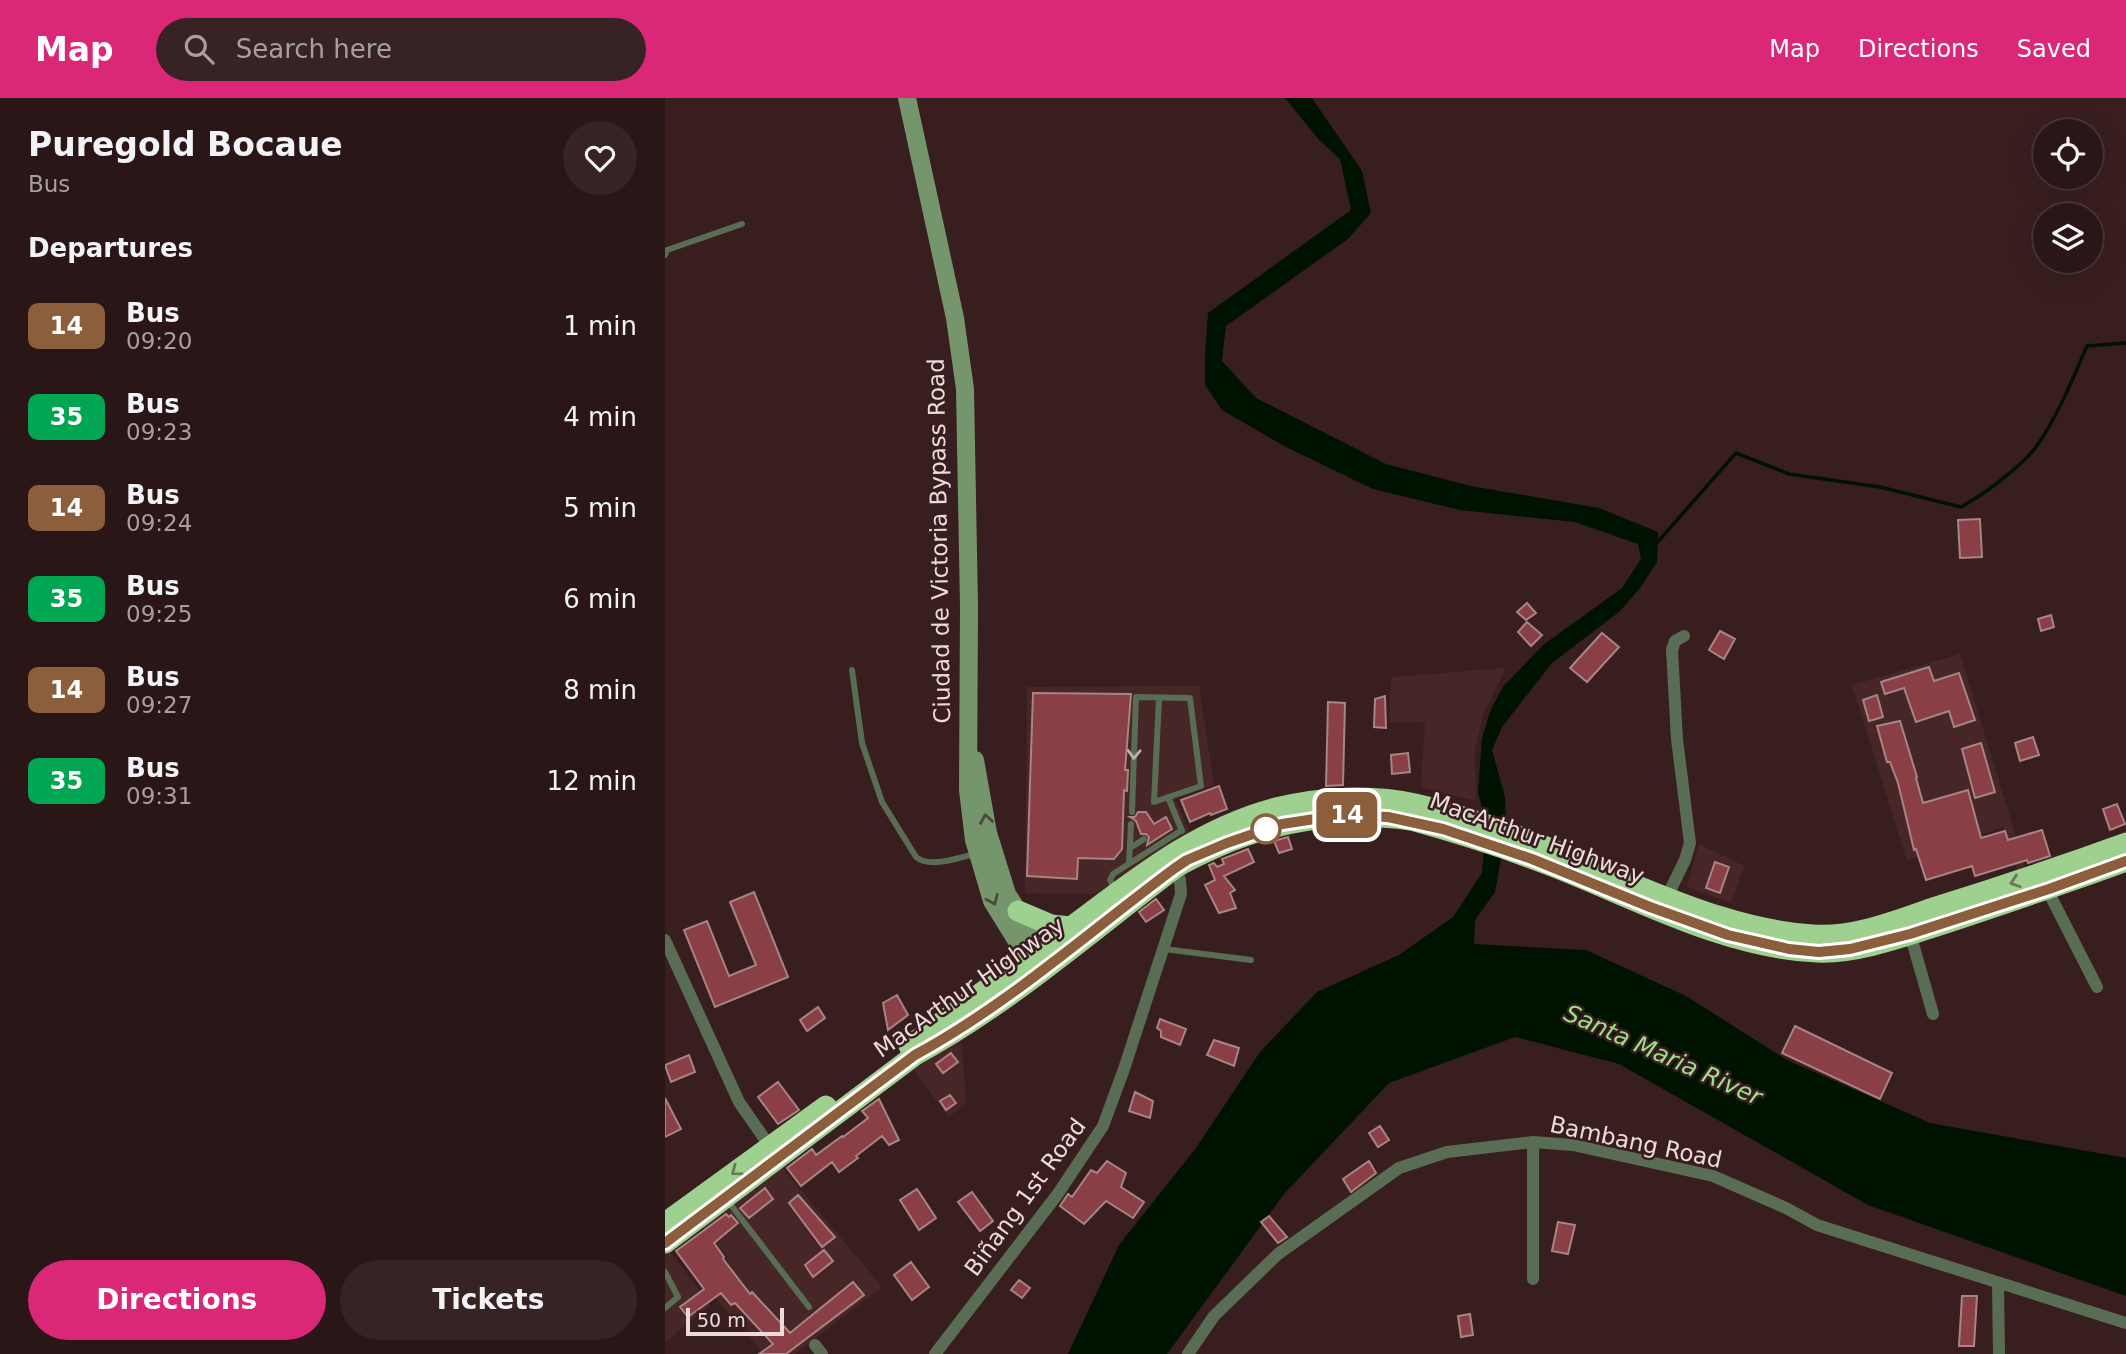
<!DOCTYPE html>
<html lang="en">
<head>
<meta charset="utf-8">
<style>
	body { margin:0; font-family:"DejaVu Sans",sans-serif; background:#372324; color:#f1f3f6; height:100vh; display:flex; flex-direction:column; font-size:26px; white-space:nowrap }
	* { box-sizing:border-box; margin:0 }
	p { font-size:23px; color:#a69fa1 }
	.icon { flex:none; width:38px; height:38px; fill:none; stroke:currentColor; stroke-width:2; stroke-linecap:round; stroke-linejoin:round }
	.map { position:relative; flex:1; overflow:hidden }
	.details { display:flex; flex-direction:column; background:#2b1617; width:665px }
	.details>* { flex:none }
	.badge { padding:0 14px; border-radius:10px; font-size:24px; line-height:46px }
	.buttons { position:absolute; left:1368px; top:21px; display:grid; gap:14px }
	.buttons a { display:grid; place-items:center; width:70px; height:70px; border-radius:50%; background:#2b1617; box-shadow:0 7px 28px #0002,0 0 0 2px #473536; font-size:35px }
	.scale { position:absolute; left:21px; bottom:18px; width:98px; box-sizing:border-box; padding-left:7px; border:4px solid #eddbdb; border-top:0; font-size:19px; line-height:24px; white-space:nowrap; color:#eddbdb; -webkit-text-stroke:5px #391e1f; paint-order:stroke }
	.map>.badge { position:absolute; translate:-50% -50%; box-shadow:0 0 0 4px #fff }
	h2 { padding:0 28px; font-size:26px; line-height:63px }
	.round { display:grid; place-items:center; flex:none; width:74px; height:74px; border-radius:37px; background:#372324 }
	.summary { display:flex; align-items:center; justify-content:space-between; height:119px; padding:0 28px }
	h1 { font-size:33px; font-weight:600; line-height:52px }
	.primary-button { display:flex; gap:14px; margin-top:auto; padding:14px 28px }
	.primary-button a { flex:1; height:80px; border-radius:42px; background:#db2777; color:#fff; font-size:28px; font-weight:600; line-height:80px; text-align:center }
	.primary-button a+a { background:#372324; color:#f1f3f6 }
	ul { padding:0; list-style:none }
	li { display:flex; align-items:center; gap:21px; height:91px; padding:0 28px }
	li div { flex:1 }
	li b { display:block; font-size:26px }
	li em { font-style:normal }
	li .badge { min-width:77px; font-weight:700; text-align:center }
	header { display:flex; align-items:center; gap:42px; box-sizing:border-box; height:98px; padding:0 35px; background:#db2777; color:#fff }
	header strong { font-size:33px }
	nav { display:flex; gap:38px; margin-inline-start:auto; font-size:24px }
	.search { width:490px; height:63px; background:#372324; display:flex; align-items:center; gap:18px; box-sizing:border-box; padding:0 24px; border-radius:38px; color:#a69fa1; font-size:26px }
	main { display:flex; flex:1; min-height:0 }
	.map>svg:first-child { display:block }
	.built { fill:#472628 }
	.water { fill:#001200 }
	.lines { fill:none; stroke-linecap:round; stroke-linejoin:round }
	.stream { stroke:#001200; stroke-width:3.5 }
	.building { fill:#8a3e45; stroke:#a78586; stroke-width:2 }
	.lane { stroke:#596d54; stroke-width:6 }
	.street { stroke:#596d54; stroke-width:12 }
	.secondary { stroke:#75956c; stroke-width:18 }
	.highway { stroke:#9ed08f; stroke-width:21 }
	.oneway { stroke:#b9b4ac }
	.oneway2 { stroke:#4e483a }
	.oneway3 { stroke:#6c7757 }
	.line-casing { stroke:#fff; stroke-width:16 }
	.line { stroke:#8b5e3c; stroke-width:10 }
	.stop-dot { fill:#fff; stroke:#8b5e3c; stroke-width:3.5 }
	.labels { text-anchor:middle; dominant-baseline:central; stroke-width:5; stroke-linejoin:round; paint-order:stroke }
	.street-label { font-size:23px; fill:#eddbdb; stroke:#391e1f }
	.water-label { font-size:24px; font-style:italic; fill:#9ddf8a; stroke:#391e1f }
</style>
</head>
<body>
<header>
<strong>Map</strong>
<div class="search"><svg class="icon" aria-label="search" viewBox="0 0 24 24"><circle cx="10" cy="10" r="6"/><path d="M15 15l6 6"/></svg>Search here</div>
<nav><a>Map</a><a>Directions</a><a>Saved</a></nav>
</header>
<main>
<section class="details">
<div class="summary"><div><h1>Puregold Bocaue</h1><p>Bus</p></div><a class="round"><svg class="icon" aria-label="heart" viewBox="0 0 24 24"><path d="M12 20l-8-8c-3-5 5-10 8-4 3-6 11-1 8 4z"/></svg></a></div>
<h2>Departures</h2>
<ul>
<li><span class="badge" style="background:#8b5e3c;color:#fff">14</span><div><b>Bus</b><p>09:20</p></div><em>1 min</em></li>
<li><span class="badge" style="background:#00a651;color:#fff">35</span><div><b>Bus</b><p>09:23</p></div><em>4 min</em></li>
<li><span class="badge" style="background:#8b5e3c;color:#fff">14</span><div><b>Bus</b><p>09:24</p></div><em>5 min</em></li>
<li><span class="badge" style="background:#00a651;color:#fff">35</span><div><b>Bus</b><p>09:25</p></div><em>6 min</em></li>
<li><span class="badge" style="background:#8b5e3c;color:#fff">14</span><div><b>Bus</b><p>09:27</p></div><em>8 min</em></li>
<li><span class="badge" style="background:#00a651;color:#fff">35</span><div><b>Bus</b><p>09:31</p></div><em>12 min</em></li>
</ul>
<div class="primary-button"><a>Directions</a><a>Tickets</a></div>
</section>
<div class="map">
<svg width="1461" height="1256" viewBox="0 0 1461 1256">
	<rect width="100%" height="100%" fill="#391e1f"/>
	<path class="built" d="M1295,556l66,215 -8,4 -15,-46 -96,34 -55,-176z
		M841,570l-22,44 -9,36 1,53 -55,-14 4,-65 -36,1 2,-46z
		M534,588l15,99 -39,14 15,33 -94,62 -71,-1 2,-206z
		M1034,746l45,22 -13,37 -44,-16z
		M292,937l5,10 4,58 -17,14 -36,-48z
		M117,1069l100,120 -87,67h-31l-65,-75 28,-22 -27,-33z
		M2,1150l44,57 -46,37v-93z"/>
	<path class="water" d="M620,0h27l50,73 9,42 -23,26 -122,87 -4,35 34,37 130,66 85,22 128,22 59,24 -1,30 -17,26 -21,24 -67,51 -50,64 -10,23 13,47 1,35 -11,60 -20,28 -1,24 112,6 100,46 101,64 143,63 196,35v138l-258,-91 -249,-141 -104,-27 -126,46 -105,111 -117,160h-99l51,-109 77,-97 64,-96 57,-60 82,-37 54,-38 29,-44 4,-49 -8,-32 4,-54 9,-29 12,-22 40,-42 79,-57 19,-29 -3,-15 -63,-22 -115,-12 -87,-21 -87,-42 -64,-37 -17,-25v-30l3,-42 143,-103 -11,-51 -21,-19z"/>
	<g class="lines">
		<path class="stream" d="M990,447l81,-92 53,21 91,13 81,20c22,-12 60,-40 75,-60 22,-31 36,-67 51,-101l39,-3"/>
	</g>
	<path class="building" d="M1315,421l2,38 -22,1 -2,-38z
		M862,505l9,10 -10,7 -9,-8z
		M1386,517l3,12 -13,4 -3,-12z
		M862,524l15,13 -11,11 -13,-14z
		M1055,533l15,8 -11,20 -15,-9z
		M937,535l17,14 -32,35 -17,-14z
		M1264,569l5,14 25,-8 16,47 -21,7 -5,-16 -33,11 -12,-34 -19,6 -4,-12z
		M368,595l98,1 -6,76h3l-1,21 -3,-1 -2,59 -8,10 -36,-1 -1,21 -50,-3z
		M1212,597l6,22 -14,4 -6,-21z
		M720,598l1,32 -12,-1 1,-28z
		M663,604l17,1 -2,82 -17,1z
		M1235,623l17,56 -1,1 7,25 45,-13 13,48 24,-7 3,9 34,-10 8,26 -22,7 -1,-3 -52,16 -3,-10 -46,14 -10,-31 -2,1 -16,-67 -8,-21h-3l-10,-36z
		M1368,639l6,18 -19,6 -5,-18z
		M1316,645l14,49 -20,6 -13,-49z
		M743,655l2,19 -18,2 -1,-19z
		M554,688l8,23 -16,6 -1,-2 -20,9 -9,-22z
		M1452,706l8,20 -15,6 -7,-21z
		M473,714h8l8,12 12,-7 6,12 -25,16 2,-8 -3,-3h-5l-5,-13 -6,-4h5z
		M623,739l4,12 -13,4 -5,-12z
		M583,751l6,13 -30,14 11,14 -5,3 6,15 -17,5 -14,-28 10,-5 -6,-15 5,-2 3,4 7,-3 -2,-5z
		M1050,764l14,5 -9,26 -14,-5z
		M89,794l34,85 -73,30 -31,-77 23,-9 22,55 27,-11 -26,-63z
		M491,801l8,11 -18,12 -7,-10z
		M232,897l11,20 -20,15 -5,-27z
		M153,909l7,11 -18,13 -7,-11z
		M495,921l26,10 -6,16 -19,-8v-6l-4,-3z
		M1130,928l97,47 -12,26 -98,-46z
		M549,942l25,8 -5,18 -27,-11z
		M286,955l7,9 -15,11 -7,-9z
		M24,957l6,17 -24,10 -6,-17z
		M113,984l21,28 -21,14 -20,-27z
		M470,994l18,9 -3,17 -21,-7z
		M285,997l6,8 -10,7 -6,-9z
		M0,1000l16,31 -16,8z
		M214,1001l20,41 -10,5 -7,-9 -26,20 2,2 -19,14 -7,-10 -31,24 -14,-18 25,-19 4,6 26,-19 1,1 25,-19 -6,-7z
		M715,1028l9,14 -11,7 -9,-14z
		M442,1063l19,12 -5,14 23,15 -11,16 -27,-17 -22,23 -24,-18 8,-12 4,3 19,-27 6,3z
		M704,1063l7,12 -25,19 -8,-13z
		M100,1090l8,11 -24,19 -9,-10z
		M252,1091l19,29 -17,12 -19,-30z
		M307,1094l21,29 -13,10 -22,-29z
		M133,1097l37,42 -13,10 -33,-44z
		M61,1116l3,3 2,-2 7,8 -24,20 10,14 -1,2 27,35 2,-2 38,41 63,-51 11,13 -78,59h-27l14,-10 -38,-41 -4,2 -10,-12 -33,24 -8,-10 24,-18 -28,-38z
		M604,1118l18,21 -9,6 -17,-21z
		M893,1124l17,3 -7,29 -16,-3z
		M159,1152l9,11 -20,16 -8,-12z
		M246,1164l18,25 -17,13 -18,-25z
		M354,1182l11,8 -8,10 -11,-8z
		M1297,1198h15l-3,50h-15z
		M805,1216l3,21 -12,2 -3,-21z"/>
	<g class="lines">
		<path class="lane" d="M0,157l2,-5 75,-26
			M187,572l10,73 20,59 34,55c15,12 42,0 60,-3
			M503,699l14,34
			M467,714l4,-115 54,1 11,88 -47,16 5,-104
			M465,750l14,-9
			M464,765l2,-39
			M450,792l-5,-10 3,-6 69,-44
			M499,851l87,11
			M62,1102l82,107
			M0,1174l13,25 -13,11"/>
		<path class="street" d="M1382,785l4,14 46,90
			M999,805l21,-43 5,-17 -13,-104 -5,-89 3,-9 9,-5
			M1244,832l24,84
			M0,842l74,162 34,49
			M868,1044v137
			M1333,1185l1,71
			M150,1247l7,9
			M270,1256l122,-159 46,-69 21,-57 57,-175 -1,-14 -6,-16
			M523,1256l26,-38 64,-62 121,-86 48,-16 86,-10 40,3 140,31 73,32 31,17 309,98"/>
		<path class="secondary" d="M242,0l48,220 10,71 4,218 -1,183 6,50 18,61 42,68
			M310,662l13,73 19,61 41,64"/>
		<path class="highway" d="M353,813l33,14 20,2
			M244,948c55,-41 111,-81 166,-122 63,-47 124,-96 201,-116 44,-11 95,-14 139,-4 74,17 145,48 213,78 60,25 121,49 185,53 41,3 85,-15 123,-28 64,-20 127,-41 190,-64
			M0,1125l161,-117
			M0,1145l250,-188c94,-51 175,-123 260,-187 14,-9 29,-15 44,-22 63,-27 125,-36 192,-26 47,13 95,28 141,46 85,33 172,82 265,86 41,2 91,-17 129,-29 60,-20 120,-40 180,-62"/>
	</g>
	<defs><path id="oneway-chevron" d="M-2-3.5L2.5 0L-2 3.5" fill="none" stroke-width="1.6" stroke-linecap="round" stroke-linejoin="round" transform="scale(1.75)"/></defs>
	<use class="oneway" href="#oneway-chevron" transform="translate(469 656) rotate(92)"/>
	<g class="oneway2">
		<use href="#oneway-chevron" transform="translate(321 721) rotate(-100)"/>
		<use href="#oneway-chevron" transform="translate(328 802) rotate(67)"/>
	</g>
	<g class="oneway3">
		<use href="#oneway-chevron" transform="translate(1350 784) rotate(162)"/>
		<use href="#oneway-chevron" transform="translate(71 1073) rotate(144)"/>
	</g>
	<g class="lines">
		<defs>
			<path id="line" d="M0,1145l250,-188c94,-51 175,-124 260,-187l12,-8 40,-17 55,-19 59,-9 47,2 55,12 89,30 118,48 78,28 61,14 30,3 31,-3 60,-15 139,-45 77,-28"/>
		</defs>
		<use href="#line" class="line-casing"/>
		<use href="#line" class="line"/>
	</g>
	<circle class="stop-dot" cx="601" cy="731" r="14"/>
	<g class="labels">
		<g class="street-label">
			<text transform="translate(274 443) rotate(-91)">Ciudad de Victoria Bypass Road</text>
			<text transform="translate(872 740) rotate(20)">MacArthur Highway</text>
			<text transform="translate(304 889) rotate(-35)">MacArthur Highway</text>
			<text transform="translate(971 1044) rotate(12)">Bambang Road</text>
			<text transform="translate(360 1099) rotate(-54)">Biñang 1st Road</text>
		</g>
		<g class="water-label">
			<text transform="translate(998 957) rotate(24)">Santa Maria River</text>
		</g>
	</g>
</svg>
<div class="buttons">
<a><svg class="icon" aria-label="locate" viewBox="0 0 24 24"><circle cx="12" cy="12" r="6"/><path d="M12 2v4M12 18v4M2 12h4M18 12h4"/></svg></a>
<a><svg class="icon" aria-label="layers" viewBox="0 0 24 24"><path d="M12 4l9 5-9 5-9-5zM3 14l9 5 9-5"/></svg></a>
</div>
<div class="scale">50 m</div>
<b class="badge" style="left:682px;top:717px;background:#8b5e3c;color:#fff">14</b>
</div>
</main>
</body>
</html>
